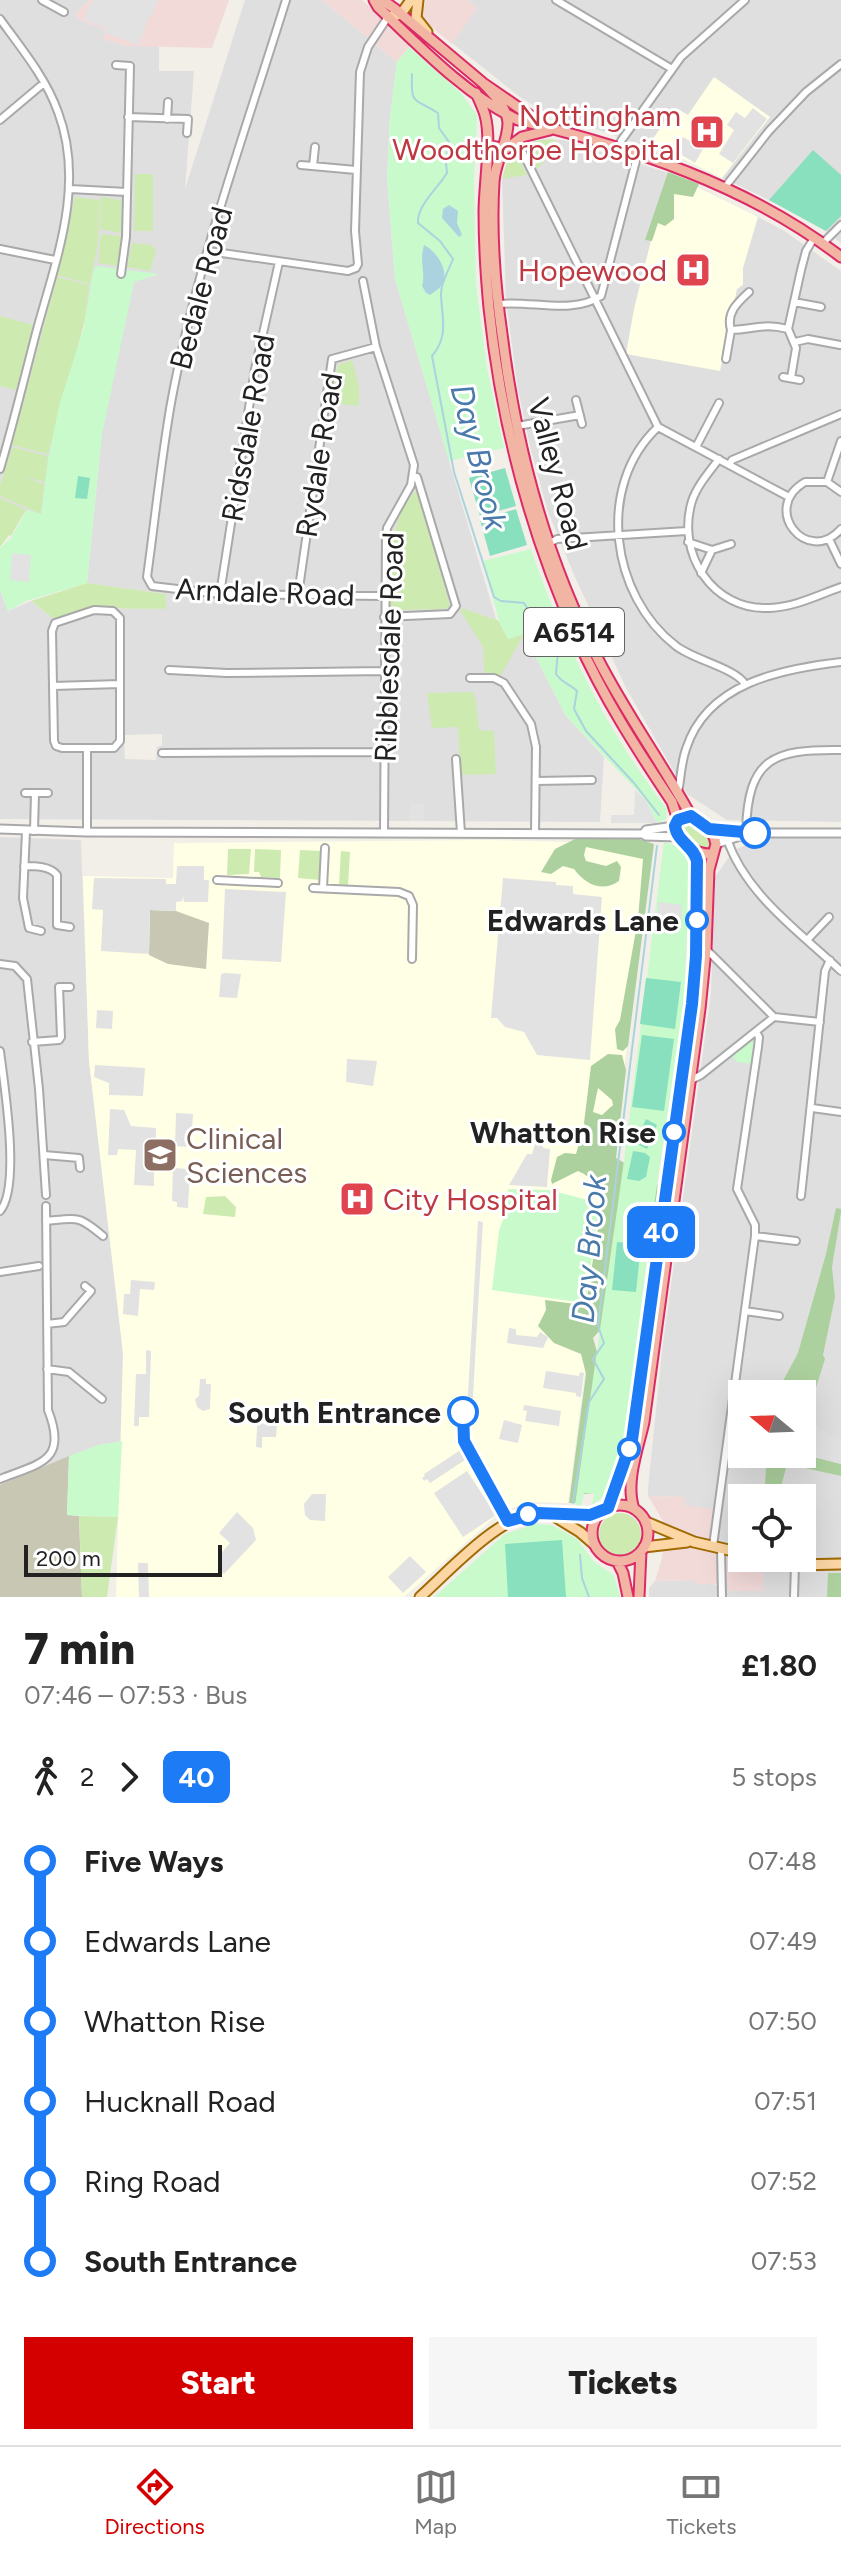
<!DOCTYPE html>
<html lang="en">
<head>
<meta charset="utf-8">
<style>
	body { margin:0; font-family:Figtree,sans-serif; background:#f6f6f6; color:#222; height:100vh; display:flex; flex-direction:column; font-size:30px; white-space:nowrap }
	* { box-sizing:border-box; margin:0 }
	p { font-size:26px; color:#767676 }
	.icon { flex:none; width:44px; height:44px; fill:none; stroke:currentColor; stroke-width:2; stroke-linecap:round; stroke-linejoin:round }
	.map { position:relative; height:1597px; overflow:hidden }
	.sheet { display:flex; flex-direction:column; background:#fff; flex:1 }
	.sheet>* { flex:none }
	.badge { padding:0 16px; border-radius:12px; font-size:28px; line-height:52px }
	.needle { width:52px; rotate:289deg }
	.fabs { position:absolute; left:728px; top:1380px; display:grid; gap:16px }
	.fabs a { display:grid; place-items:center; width:88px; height:88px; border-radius:0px; background:#fff; box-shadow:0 8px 32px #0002; font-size:40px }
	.scale { position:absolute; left:24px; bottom:20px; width:198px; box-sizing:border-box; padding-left:8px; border:4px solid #222; border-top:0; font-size:22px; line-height:28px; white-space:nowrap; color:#222; -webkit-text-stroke:6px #fff; paint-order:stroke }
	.map>.badge { position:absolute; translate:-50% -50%; box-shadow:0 0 0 4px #fff }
	.legs { display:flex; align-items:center; gap:12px; height:88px; padding:0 24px; font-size:26px }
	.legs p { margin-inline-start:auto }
	.head { display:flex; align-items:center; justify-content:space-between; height:136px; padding:0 24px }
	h1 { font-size:44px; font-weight:800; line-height:60px }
	.primary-button { display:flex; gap:16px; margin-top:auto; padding:16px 24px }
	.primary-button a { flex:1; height:92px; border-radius:0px; background:#d40000; color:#fff; font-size:32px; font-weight:800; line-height:92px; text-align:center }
	.primary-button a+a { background:#f6f6f6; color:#222 }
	ul { padding:0 24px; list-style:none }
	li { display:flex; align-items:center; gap:28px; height:80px; font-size:30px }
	li i { display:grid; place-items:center; width:12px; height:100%; margin:0 10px; background:currentColor }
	li i::after { content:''; width:20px; height:20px; margin:-10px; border:6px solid; border-radius:50%; background:#fff }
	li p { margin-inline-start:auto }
	li:first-child i { background:linear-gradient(#0000 50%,currentColor 0) }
	li:last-child i { background:linear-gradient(currentColor 50%,#0000 0) }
	.dock { display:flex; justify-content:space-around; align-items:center; height:112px; border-top:2px solid #e0e0e0; background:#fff; font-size:22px; color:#767676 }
	.dock a { display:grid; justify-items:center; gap:4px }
	.dock .active { color:#d40000 }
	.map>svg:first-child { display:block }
	.residential { fill:#e0dfdf; fill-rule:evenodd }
	.commercial { fill:#f2dad9 }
	.education { fill:#ffffe5 }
	.construction { fill:#c7c7b4 }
	.grass { fill:#cdebb0 }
	.forest { fill:#add19e; fill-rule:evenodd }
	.park { fill:#c8facc }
	.pitch { fill:#88e0be }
	.parking { fill:#e2e2e2 }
	.water { fill:#aad3df }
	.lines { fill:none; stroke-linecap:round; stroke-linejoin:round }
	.stream { stroke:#aad3df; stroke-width:2 }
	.minor-casing { stroke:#a9a9a9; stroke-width:10 }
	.tertiary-casing { stroke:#a9a9a9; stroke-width:11 }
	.primary-casing { stroke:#a06b00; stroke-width:13 }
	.trunk-casing { stroke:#dc2a67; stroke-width:13 }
	.minor { stroke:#fff; stroke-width:6 }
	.tertiary { stroke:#fff; stroke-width:7 }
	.primary { stroke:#fcd6a4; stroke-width:9 }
	.trunk { stroke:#f2b4a3; stroke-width:9 }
	.line-1-casing { stroke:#fff; stroke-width:18 }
	.line-1 { stroke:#1e7bf6; stroke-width:12 }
	.stop-1-dot { fill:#fff; stroke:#1e7bf6; stroke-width:4 }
	.labels { text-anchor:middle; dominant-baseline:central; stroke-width:6; stroke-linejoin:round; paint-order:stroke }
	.shield { fill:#fff; stroke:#646464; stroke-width:2 }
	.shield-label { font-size:28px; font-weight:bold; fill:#222 }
	.health-label { font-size:30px; fill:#be3a42; stroke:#fff; text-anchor:end }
	.street-label { font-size:30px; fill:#222; stroke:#fff }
	.stop-label { font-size:30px; font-weight:bold; fill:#222; stroke:#fff; text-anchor:end }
	.education-label { font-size:30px; fill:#785e54; stroke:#fff; text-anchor:start }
	.water-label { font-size:32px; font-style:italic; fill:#4a7aab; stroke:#fff }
</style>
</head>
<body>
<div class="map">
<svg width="841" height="1597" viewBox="0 0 841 1597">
	<rect width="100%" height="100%" fill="#f2efe9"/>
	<path class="residential" d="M0,0h90l-15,14 5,6 26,10 -2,9 22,7h33v25h35l-9,118 60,-189h77l75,62 -7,54 -3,62 8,101 101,340 12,20 16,-5 42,82 38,41 -4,65 -600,-3v-229l8,21 23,-10 24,19 32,-12 79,1v-15l-79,-11 15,-151 14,-70 18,-81 23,-6 -64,-3 -4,31 -16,60 -32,151 -14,-4 -27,36zM162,734v11l-5,2 -1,13 -31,-1 -1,-24z
		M426,0h415v243l-15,-12 -57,-31 -84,-40 -142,-49 -23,-14 -93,-74 -5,-8z
		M543,139l20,1 115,36 105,54 58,41v551l-114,-2 -40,-26 -61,-106 -51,-111 -27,-65 -17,-62 -13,-60 -12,-90 -4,-121 5,-17 11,-13z
		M0,837l81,3 8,221 34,292 -1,88 -23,4 -99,40z
		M768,837h73v760h-192v-9l6,-7 39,-1 23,5 11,-1v7l35,-28 -56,-11 -23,-47v-8l-36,-1v-8l14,-137 49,-358 4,-116 19,-27zM742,1394h60v60h-60zM742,1498h60v60h-60z"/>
	<path class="commercial" d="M90,0h139l-17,48 -86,-2 -23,-7 3,-9 -26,-10 -5,-6z
		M322,0h40l49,44 -14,18z
		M426,0h41l10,8 -25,36 -25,-21 -5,-8z
		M648,1496l37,1 -1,8 29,4 -6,42 56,12v28h-35v-7h-33l-1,-4 -39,1 7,-23 4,-32z"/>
	<path class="education" d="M714,77l56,40 -48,61 -37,-18 -38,-13 22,-31 3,2 6,-9 10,6z
		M668,172l90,45 -15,51v17l-6,4 -17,82 -94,-17 8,-45z
		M486,840l167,4 -85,659 -33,-1 -32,8 -99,87h-288l7,-244 -34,-292 -6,-185 90,2 1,-35z"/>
	<path class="construction" d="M150,910l26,1 33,12 -3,46 -38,-5 -19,-9z
		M69,1456l-2,59 12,1 3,81h-82v-112z"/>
	<path class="grass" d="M554,139l-7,19 -10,11 -12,-25 9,-3z
		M515,152l12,23 -25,4 5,-17z
		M135,174h18v57h-19z
		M75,197l25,3 -2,44 -8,40 -33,-9z
		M101,197l20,3v33l-21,-4z
		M101,234l20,2 -3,30 -20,-3z
		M132,243l20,2 4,5 -6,21 -23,-4z
		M57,277l32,8 -4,35 -37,134 -36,-9z
		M0,316l33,9 -17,65 -16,-4z
		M352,360l7,26v20l-28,-3 7,-38z
		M12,447l36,9 -3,26 -23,-6 22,8 -3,30 -41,-18v-10z
		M417,490l33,116 -6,3 -48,1 -6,-5c2,-39 -3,-87 27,-115z
		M0,498l26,12 -15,26 -2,-1 -9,12z
		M87,583l79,11v15l-79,-1 -32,12 -24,-19z
		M462,608l37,13 9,18 16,-5 -23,41 -17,-3 -1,-25 -22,-35z
		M473,692l3,9 3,29 15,1 2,43 -35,1 -3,-48 -26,1 -5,-35z
		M686,822h7l16,14v12l-8,3 -14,-11 -7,-12z
		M228,849h23l-2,25 -22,1z
		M255,849l26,1 -1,28 -19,-1 -2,-5h-5z
		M300,850l21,1 -1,29 -22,-2z
		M341,851l9,1 -2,33 -9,-1z
		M225,1196l11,11 -1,10 -32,-3 3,-17z
		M599 1534a21 21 0 1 1 42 0a21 21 0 1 1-42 0Z
		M79,1516l39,1 -11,80h-25z"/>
	<path class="forest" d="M668,172l31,12 -6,13 -19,-3v25l-9,7 -7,-3 -6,18 -7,-1z
		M577,838h59l18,6 -26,202 -5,5 -6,-2 -2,-20 5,-9 18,-101 5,-60 -57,-12 -2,8 2,6 20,5 11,-5 4,6 -2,14c-17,12 -34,3 -45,-12l-11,-3 -12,8 -10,-2 14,-23z
		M608,1054l14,1 4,15 -10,88 41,24 1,11 -3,16 -9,-7 -44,126 -9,10 5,17 -5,132 -2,7h-8l-8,9h-6l17,-129 -5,-20 -27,-11 -16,-17 8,-16 -1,-10 38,5 3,-2 16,-99c-3,-15 -9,-27 -24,-33l-26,13 -1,-4 6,-23 8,-4 11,1 4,-14 9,-7 -5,-10 7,-57zM598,1088l14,12 1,5 -11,10 -9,-3z
		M836,1208l5,1v3l-9,55 3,30 -12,58 2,4 -23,73v-38h-26l22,-41 28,-99z
		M767,1454h35l39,10v12l-54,-12 -9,34h-14z
		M828,1573h13v24h-14z"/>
	<path class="park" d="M409,47l52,46 16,22 -3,66 2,104 11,83 17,80 -55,13 -54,-182 -8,-101 3,-62 7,-54z
		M96,266l63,8 -25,8 -32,152 -15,149 -61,18 -18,10 -8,-22v-41l11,-10 16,-28 14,4 7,-54 11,-54 25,-79 9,-55z
		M531,549c30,89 78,186 136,260l-1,10 -9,4 -12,-24 -79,-83 -42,-82 -16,5 -9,-18 -16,-60z
		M664,842c16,3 22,12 26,27l-6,131 -35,240 -19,160 -7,47 -8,27 -9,21 -14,10 2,-11 -10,-1 -3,13 -6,-1 48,-337z
		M750,1041l4,1 -2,22 -15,-2 -6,-7z
		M508,1189l41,1 51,13 -15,100 -93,-13 7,-59 9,-26z
		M122,1441l-4,76 -51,-2 2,-59 30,-11z
		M535,1524l17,1 25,14 17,23 20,13 6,22h-186l71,-63z"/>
	<path class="pitch" d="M813,150l28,25v41l-15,15 -57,-31z
		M505,468l11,38 -36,10 -11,-38z
		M78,476l12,2 -3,21 -12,-1z
		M516,509l11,36 -37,11 -10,-36z
		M646,978l35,4 -6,47 -35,-5z
		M642,1035l32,4 -10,72 -32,-4z
		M646,1119l11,6 -10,24 -12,-6z
		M633,1151l12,2 5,4 -4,20 -7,4 -12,-2z
		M617,1242l24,2 -5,48 -24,-2z
		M562,1540l4,57h-58l-3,-53z"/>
	<path class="parking" d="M94,0h64l-6,16h-3l-10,29 -33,-12 1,-5 -23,-8 6,-16z
		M753,108l14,11 -34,44 -14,-9 15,-24 -7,-5 9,-13 9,6z
		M683,137l20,12 -8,14 -20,-12z
		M12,553l19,2 -2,27 -19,-2z
		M635,790l10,9 12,24h-46v-8h23z
		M410,804h15l-1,17h-15z
		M177,866h27v14h5l-1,22h-24l-1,-6 -1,5 -6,1v9l-26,-1 -1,44 -48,-3 2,-41 -11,-1 2,-31 72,1v5h10z
		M503,878l53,4v3l17,1v8l29,3 -12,163 -53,-5 -13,-23 -19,-5 -8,-9h-6z
		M225,889l61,3 -5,70 -59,-3z
		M658,902l24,3 -1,18 -24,-2z
		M225,973l16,1 -4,24 -18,-1 2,-23z
		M97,1010l16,1 -1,18 -16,-1z
		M347,1059l30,2 -4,25 -27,-4z
		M95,1065l50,3 -2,28 -34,-1v-12l-15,-6z
		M110,1109l14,1 7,16 25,2v12l-10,1 -1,28 9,1v16l-20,-1 2,-35 -18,-1 -1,6h-9z
		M176,1113l17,1 -2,33 -16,-1z
		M535,1144h8v4l7,1 -3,38 -38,-2 18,-31h5z
		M173,1168l17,1 -2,39 -11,-1v-5l-5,-1z
		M478,1221l5,1 -11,190 -5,-1z
		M131,1280l24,2 -1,8 -14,-1 -2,27 -15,-2 1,-20h6z
		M509,1328l7,1v6l21,2 3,-5 8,5 -5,11 -36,-5z
		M146,1350l5,1 -2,66h-10v9h-5l2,-52h10z
		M546,1371l33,5 1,-4 4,1 -3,24 -5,-1v-3l-33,-5z
		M200,1379h6v5h5l-1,25 -7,2 -6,-4 -2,-8 4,-3z
		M524,1405l37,6 -2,15 -34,-5 2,-10 -4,-1z
		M258,1411l6,1 -1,12 14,1 -1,12h-14v11l-6,-1z
		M504,1420l18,5 -4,18 -19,-4z
		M805,1424l10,2 26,14v24l-39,-10z
		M462,1449l6,9 -38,25 -3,-4 -3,2 -2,-3 3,-2 -1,-2z
		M467,1471l29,44 -33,22 -29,-44z
		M312,1494h14l-1,27 -15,-1 -5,-5 -1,-11z
		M237,1512l16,16 3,12 -32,34 -5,-4 -1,-13 12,-14 -11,-10z
		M410,1556l16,16 -23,21 -15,-16z
		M138,1563h10l1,34h-10z"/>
	<path class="water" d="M449,205l9,6 -1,12 5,12 -3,2 -17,-19 1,-9z
		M424,245c11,5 23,22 20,35 -1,7 -9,11 -14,15l-4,-2 -4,-7c4,-12 -3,-24 2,-41z"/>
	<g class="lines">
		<path class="stream" d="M412,74c-1,32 1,23 26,39l1,15 10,14 -3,21 1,10c-9,15 -30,32 -29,50l22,18 13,18c-4,11 -13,25 -12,36 1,23 8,41 -9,61l22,116 40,125 7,4 23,2 12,20v9l20,10 2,8 -2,24c6,9 14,10 21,17l-3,18 12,22 48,52 25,32
			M573,1503l16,-101 15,-23 -11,-20 11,-16 -6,-17 59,-480
			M580,1555l2,23 7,19"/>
		<defs>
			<path id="minor" d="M42,0l22,12
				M286,0c-41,132 -90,267 -115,403 -10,57 -16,116 -24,174l5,9 68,8 164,2
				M556,0l116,69
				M0,19c21,29 46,59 58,93 28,74 -3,150 -22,221 -12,46 -23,92 -36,136
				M116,65l14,1 -4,171 -5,37
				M128,117l60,2 -1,14
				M167,119l1,-17
				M0,120l44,-37
				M517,141l141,286 131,70
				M620,148l1,-7 60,-84 64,-57
				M301,165l55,5
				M313,166l2,-19
				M725,187l44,-56 37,-39 35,-28
				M70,189l57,3
				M823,243l18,-18
				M0,249l55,11
				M208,251l140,20 8,-3 2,-4 -3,-33 5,-159 8,-25 20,-30
				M363,281l13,66 38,118 -3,20 -24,43 -1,8 -2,297
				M794,302l27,5
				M498,304c34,-4 73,11 103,-8l37,-143
				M731,330c-5,-17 6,-27 18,-38
				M795,342l13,-3 32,6
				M726,359l5,-29c24,-1 32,-7 57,-1
				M783,377l17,3
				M791,378l5,-30 -8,-19 13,-59 5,-19 8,-13
				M576,400l6,24
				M517,426l63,-11
				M658,427c-63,59 -47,169 18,219 18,14 59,22 69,38
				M696,447l23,-44
				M719,459c-10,13 -22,27 -27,42 -16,52 20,110 78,107 25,-1 48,-13 71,-21
				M729,465l3,-5 109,-46
				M827,482l14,-41
				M841,492l-14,-10h-22c-45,26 2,85 36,47
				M829,539l12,25
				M688,542l24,8 19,-6
				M550,543l7,-4 130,-8
				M701,573l11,-23
				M220,594l35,-225 24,-107
				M298,595l34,-236 44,-12
				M94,610l19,1 7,7v123l-6,7h-52l-6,-2 -2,-5 -2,-110 3,-8z
				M384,617l66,-3 6,-8 -39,-129 -3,-1
				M169,670l58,3 157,-2
				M470,678h24l10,5 27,41 5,23 -1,86
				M53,686l67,-2
				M162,753l222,-1
				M456,759l5,74
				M536,781l56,-1
				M678,792c3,-14 3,-29 8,-43 21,-66 95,-80 155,-87
				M25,793h23
				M26,831l-3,67 6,30 12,3
				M34,831l1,-38
				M746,831c2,-73 27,-82 95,-81
				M87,832v-84
				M727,839c19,56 73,93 114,132
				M24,866c11,0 26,0 33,9v50l13,2
				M217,880l61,3
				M313,888l86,4 10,4 4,9 -1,54
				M323,888l2,-40
				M807,940l22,-23
				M706,949l68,68
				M0,964l15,2 12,13 12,110 7,106
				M32,1042l27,-2 2,-3 -2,-50h11
				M0,1051c4,33 21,136 0,160
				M691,1080l10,-5 73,-58 46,5
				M812,1108l29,4
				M44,1155l35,3 1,10
				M801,1196l24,-225 5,-11
				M46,1221c32,-3 32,-6 57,15
				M755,1236l41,5
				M0,1272l39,-6
				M745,1311l34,5
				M47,1324l17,-2 27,-31 -6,-5
				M47,1369l22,3 33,27
				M0,1479c41,-16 68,-18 48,-69l-2,-204
				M713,1546l42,-310v-11l-18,-36 21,-142 1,-10 -3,-5
				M721,1548l1,49
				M794,1597l1,-32"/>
			<path id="tertiary" d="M0,829l87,3 556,2 3,2 32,1
				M709,829l46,4h86
				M643,834l3,-4 29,-4
				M716,844l24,-8"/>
			<path id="primary" d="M418,0l-2,18 11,14
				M388,17l13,-3 10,-14
				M554,1516l26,16 14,12
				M646,1522l48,20 48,11
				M644,1547l43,-5
				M765,1558l30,7 46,-1
				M420,1597c28,-25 77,-79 114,-84 23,-2 45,5 68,-1"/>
			<path id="trunk" d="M374,0l4,7c41,39 89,89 140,113 114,28 228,64 323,137
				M375,0l9,1 11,8 88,74 55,38
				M483,83c10,11 24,24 25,40 0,20 -13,39 -14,59 -3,50 1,103 8,152 14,112 44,225 96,325 28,55 64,104 93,157
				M476,93c3,7 7,15 9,22 7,25 -1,70 -1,97 0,32 2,64 5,96 12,115 42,227 89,332 25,57 60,111 94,162l6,18
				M487,145l19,4 16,-12 28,-7
				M592 1533a28 28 0 1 1 56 0a28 28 0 1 1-56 0Z
				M608,1508l24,-68 62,-460 4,-109 -3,-19
				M634,1509c-9,-27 4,-60 10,-87l56,-413 6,-60 3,-79 7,-26c-3,-17 -20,-32 -38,-24l-3,9c5,15 21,26 37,25
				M617,1561l6,12 5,24
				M639,1597l2,-46"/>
		</defs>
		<use href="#minor" class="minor-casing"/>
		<use href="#tertiary" class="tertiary-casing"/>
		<use href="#primary" class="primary-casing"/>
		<use href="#trunk" class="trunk-casing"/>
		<use href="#minor" class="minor"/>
		<use href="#tertiary" class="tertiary"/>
		<use href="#primary" class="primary"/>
		<use href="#trunk" class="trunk"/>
	</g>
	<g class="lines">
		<defs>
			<path id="line-1" d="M463,1412l1,29 44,80 29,-8 53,2 18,-7 24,-68 60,-436 4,-48 1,-95c-3,-15 -20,-19 -22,-35l3,-6 13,-4 18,13 46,4"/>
		</defs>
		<use href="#line-1" class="line-1-casing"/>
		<use href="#line-1" class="line-1"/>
	</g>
	<defs>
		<symbol id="hospital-square" viewBox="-11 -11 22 22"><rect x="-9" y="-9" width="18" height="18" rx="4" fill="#e0444e" stroke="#fff"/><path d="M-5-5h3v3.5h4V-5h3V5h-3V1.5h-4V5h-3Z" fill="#fff"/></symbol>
		<symbol id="university-square" viewBox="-11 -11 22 22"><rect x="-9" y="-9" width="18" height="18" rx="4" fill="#8d6e63" stroke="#fff"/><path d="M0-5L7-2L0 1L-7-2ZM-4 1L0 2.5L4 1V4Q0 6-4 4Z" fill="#fff"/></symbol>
	</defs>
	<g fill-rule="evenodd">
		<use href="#hospital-square" x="687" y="112" width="40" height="40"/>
		<use href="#hospital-square" x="673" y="250" width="40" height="40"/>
		<use href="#university-square" x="140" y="1135" width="40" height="40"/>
		<use href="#hospital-square" x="337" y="1179" width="40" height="40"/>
	</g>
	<g class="stop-1-dot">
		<circle cx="755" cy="833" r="14"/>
		<circle cx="697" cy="920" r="10"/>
		<circle cx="674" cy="1132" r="10"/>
		<circle cx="463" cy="1412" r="14"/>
		<circle cx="629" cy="1449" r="10"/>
		<circle cx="528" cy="1514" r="10"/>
	</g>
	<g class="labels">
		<rect class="shield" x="524" y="608" width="100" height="48" rx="6"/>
		<g class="shield-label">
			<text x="574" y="632">A6514</text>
		</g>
		<g class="health-label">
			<text x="681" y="115">Nottingham<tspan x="681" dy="34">Woodthorpe Hospital</tspan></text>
			<text x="667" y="270">Hopewood</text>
			<text x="383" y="1199" text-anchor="start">City Hospital</text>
		</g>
		<g class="street-label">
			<text transform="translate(201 288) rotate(-75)">Bedale Road</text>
			<text transform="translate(248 428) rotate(-80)">Ridsdale Road</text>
			<text transform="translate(319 455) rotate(-81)">Rydale Road</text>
			<text transform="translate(558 474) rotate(75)">Valley Road</text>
			<text transform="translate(265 592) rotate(2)">Arndale Road</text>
			<text transform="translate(389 647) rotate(-88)">Ribblesdale Road</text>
		</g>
		<g class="stop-label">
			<text x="679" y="920">Edwards Lane</text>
			<text x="656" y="1132">Whatton Rise</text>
			<text x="441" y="1412">South Entrance</text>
		</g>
		<g class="education-label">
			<text x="186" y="1138">Clinical<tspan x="186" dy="34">Sciences</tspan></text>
		</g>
		<g class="water-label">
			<text transform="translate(479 457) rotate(76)">Day Brook</text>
			<text transform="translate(589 1249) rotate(-85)">Day Brook</text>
		</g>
	</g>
</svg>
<div class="fabs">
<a><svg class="needle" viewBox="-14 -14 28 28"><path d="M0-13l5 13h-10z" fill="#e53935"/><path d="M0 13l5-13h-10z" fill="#767676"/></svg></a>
<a><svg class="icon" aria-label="locate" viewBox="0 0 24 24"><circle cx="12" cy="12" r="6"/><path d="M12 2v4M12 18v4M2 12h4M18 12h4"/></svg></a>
</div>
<div class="scale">200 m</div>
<b class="badge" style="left:661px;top:1232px;background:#1e7bf6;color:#fff">40</b>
</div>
<section class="sheet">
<div class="head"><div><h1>7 min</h1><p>07:46 – 07:53 · Bus</p></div><b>£1.80</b></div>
<div class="legs"><svg class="icon" aria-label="walk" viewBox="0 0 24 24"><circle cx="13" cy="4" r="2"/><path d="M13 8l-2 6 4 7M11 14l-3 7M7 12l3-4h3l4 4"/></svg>2<svg class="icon" aria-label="forward" viewBox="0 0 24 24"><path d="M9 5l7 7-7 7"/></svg><b class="badge" style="background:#1e7bf6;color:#fff">40</b><p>5 stops</p></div>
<ul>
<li><i style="color:#1e7bf6"></i><b>Five Ways</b><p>07:48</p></li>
<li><i style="color:#1e7bf6"></i><span>Edwards Lane</span><p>07:49</p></li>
<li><i style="color:#1e7bf6"></i><span>Whatton Rise</span><p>07:50</p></li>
<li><i style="color:#1e7bf6"></i><span>Hucknall Road</span><p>07:51</p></li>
<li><i style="color:#1e7bf6"></i><span>Ring Road</span><p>07:52</p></li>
<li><i style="color:#1e7bf6"></i><b>South Entrance</b><p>07:53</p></li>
</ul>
<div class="primary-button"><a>Start</a><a>Tickets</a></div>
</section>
<nav class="dock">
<a class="active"><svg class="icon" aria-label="directions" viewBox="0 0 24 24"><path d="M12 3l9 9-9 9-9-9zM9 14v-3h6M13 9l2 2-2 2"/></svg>Directions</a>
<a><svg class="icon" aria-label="map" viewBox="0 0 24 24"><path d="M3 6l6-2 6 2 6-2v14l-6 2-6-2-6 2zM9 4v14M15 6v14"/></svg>Map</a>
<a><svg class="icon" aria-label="tickets" viewBox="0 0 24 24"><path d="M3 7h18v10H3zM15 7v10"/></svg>Tickets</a>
</nav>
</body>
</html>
